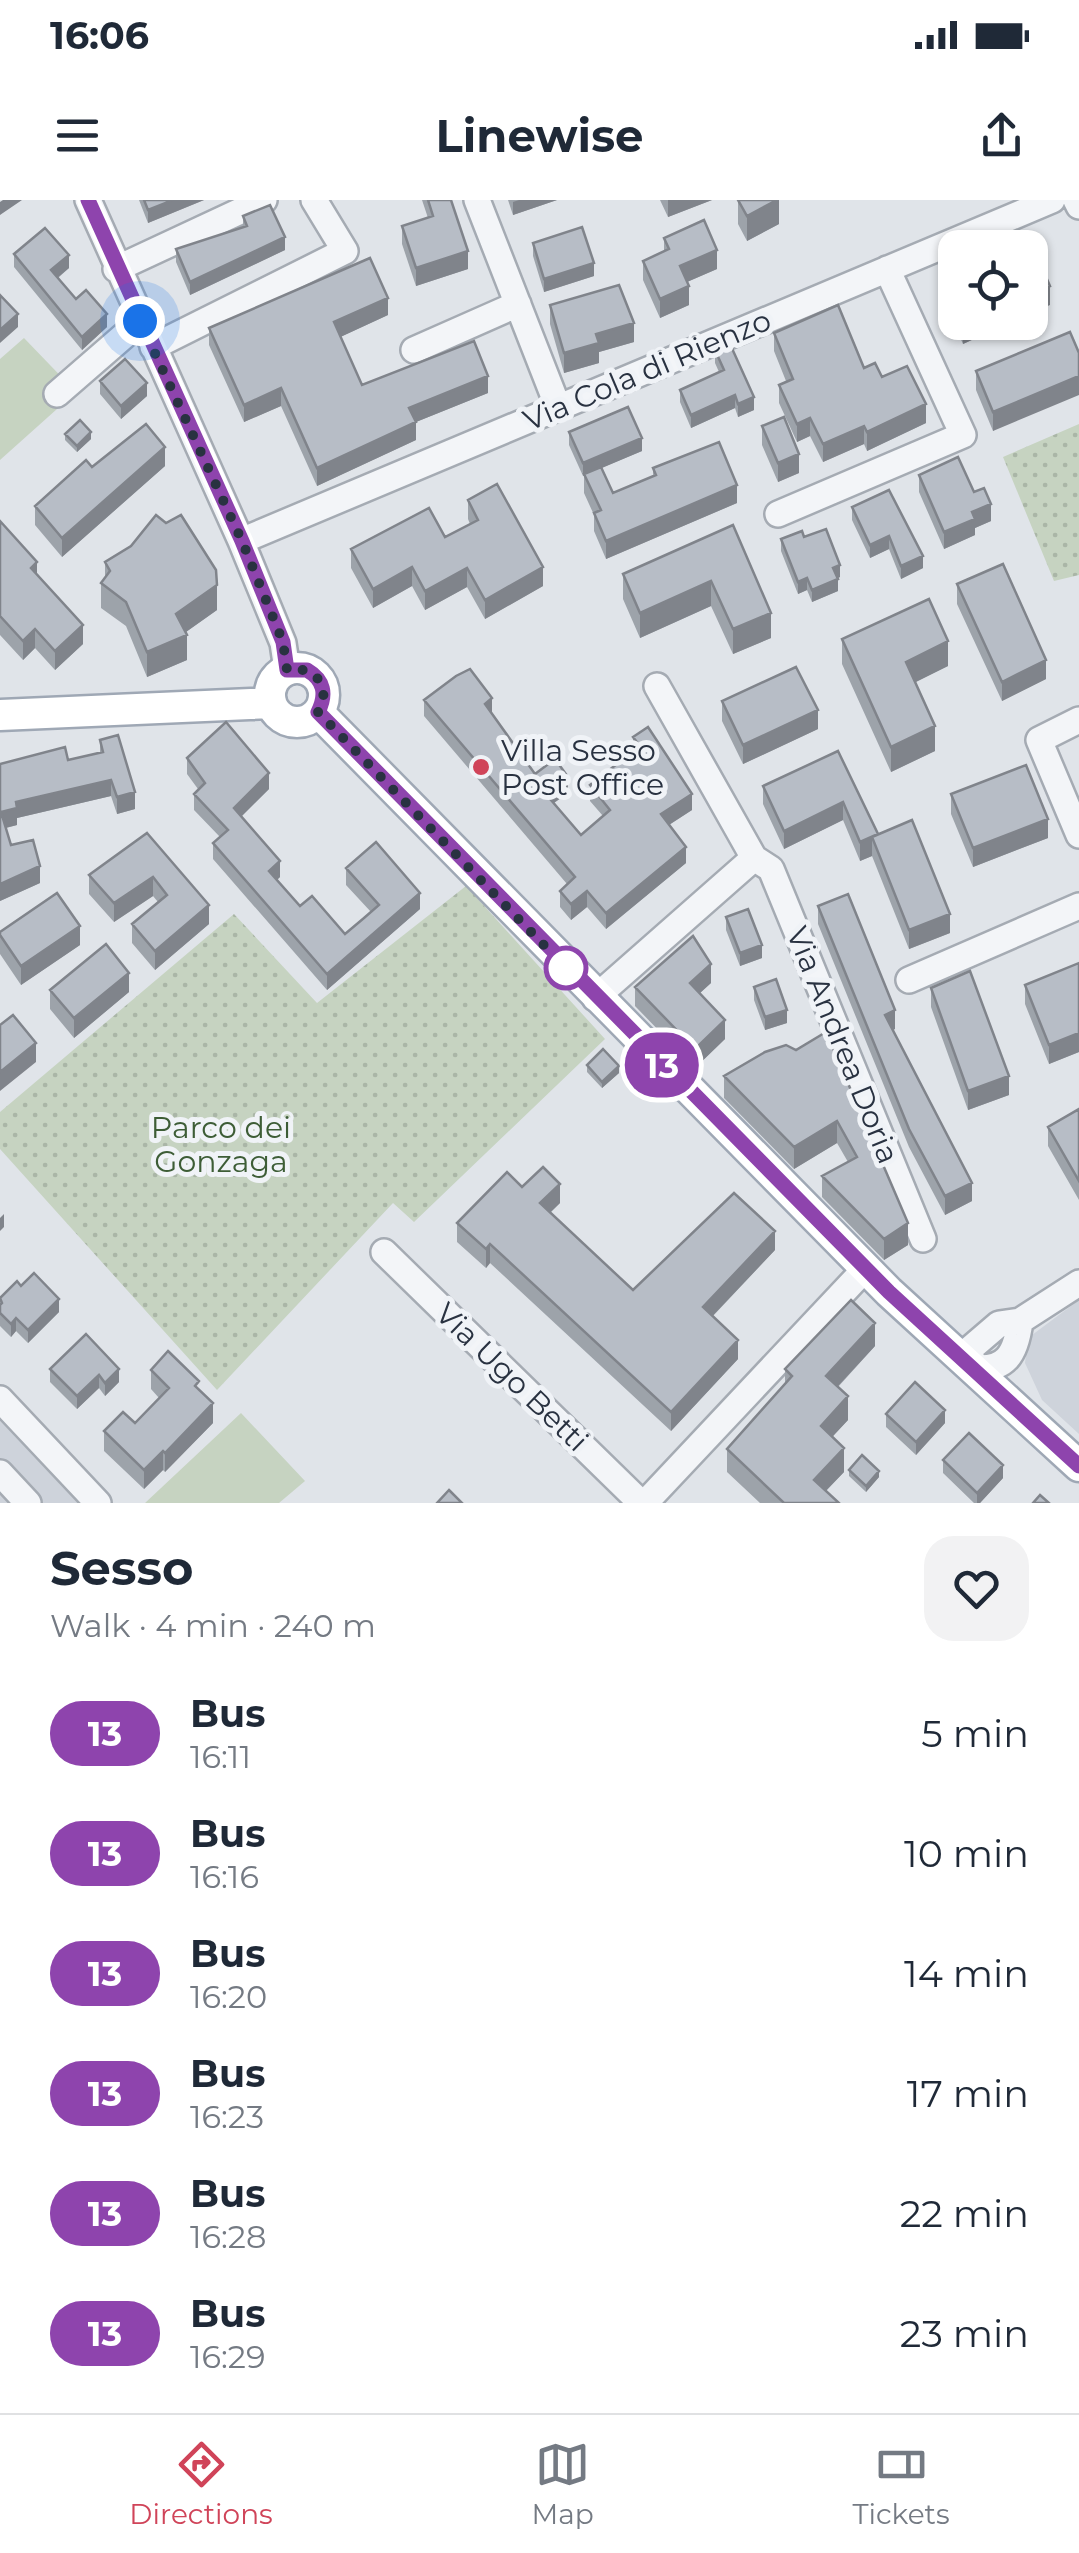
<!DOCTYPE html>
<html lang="en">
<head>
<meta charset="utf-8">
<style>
	body { margin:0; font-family:Montserrat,sans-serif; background:#f2f2f3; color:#1f2937; height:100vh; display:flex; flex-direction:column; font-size:38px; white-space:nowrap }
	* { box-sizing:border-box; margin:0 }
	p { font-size:32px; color:#747a83 }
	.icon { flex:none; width:55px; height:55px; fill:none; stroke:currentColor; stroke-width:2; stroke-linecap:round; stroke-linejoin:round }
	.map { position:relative; height:1303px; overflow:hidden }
	.panel { display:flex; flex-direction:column; background:#fff; flex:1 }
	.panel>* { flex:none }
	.badge { padding:0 20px; border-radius:32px; font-size:35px; line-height:65px }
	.controls { position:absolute; left:938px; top:30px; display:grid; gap:20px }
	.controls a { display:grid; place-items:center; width:110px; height:110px; border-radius:20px; background:#fff; box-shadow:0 2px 8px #0004; font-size:50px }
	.you { position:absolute; width:50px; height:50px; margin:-25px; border:8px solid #fff; border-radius:50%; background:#1a73e8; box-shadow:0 0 0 15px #1a73e833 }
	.map>.badge { position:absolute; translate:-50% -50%; box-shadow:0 0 0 5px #fff }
	.round { display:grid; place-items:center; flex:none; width:105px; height:105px; border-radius:30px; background:#f2f2f3 }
	.headline { display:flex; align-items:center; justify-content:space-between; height:170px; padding:0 50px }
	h1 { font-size:48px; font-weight:700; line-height:75px }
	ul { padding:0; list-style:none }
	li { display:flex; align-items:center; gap:30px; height:120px; padding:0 50px }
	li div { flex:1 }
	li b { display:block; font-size:38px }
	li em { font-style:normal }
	li .badge { min-width:110px; font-weight:700; text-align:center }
	.status { display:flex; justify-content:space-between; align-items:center; height:70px; padding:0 50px; background:#fff; direction:ltr }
	.status svg { height:28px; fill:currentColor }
	header { display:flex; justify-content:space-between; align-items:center; height:130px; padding:0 50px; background:#fff; font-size:45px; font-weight:700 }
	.menu { display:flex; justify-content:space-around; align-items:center; height:140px; border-top:2px solid #e0e1e3; background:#fff; font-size:28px; color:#747a83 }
	.menu a { display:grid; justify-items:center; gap:5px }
	.menu .on { color:#d04459 }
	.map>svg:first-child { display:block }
	.built { fill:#ced3db }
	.green { fill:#c6d3c1 }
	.park { fill:url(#park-dots) }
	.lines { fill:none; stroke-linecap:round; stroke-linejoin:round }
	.minor-casing { stroke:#a5abb3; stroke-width:30 }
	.major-casing { stroke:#9fa8b5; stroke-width:35 }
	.minor { stroke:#f3f5f8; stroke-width:25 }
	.major { stroke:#fff; stroke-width:30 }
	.wall { fill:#9da3aa }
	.shaded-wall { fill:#80848b }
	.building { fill:#b7bdc6; stroke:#80848b; stroke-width:2.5 }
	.line-casing { stroke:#fff; stroke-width:22 }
	.line { stroke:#8e44ad; stroke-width:15 }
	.walk { stroke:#293241; stroke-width:10; stroke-dasharray:0 18 }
	.poi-dot { fill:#d04459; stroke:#f0f3f7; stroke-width:4 }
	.stop-dot { fill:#fff; stroke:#8e44ad; stroke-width:5 }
	.labels { text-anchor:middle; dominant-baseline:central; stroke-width:10; stroke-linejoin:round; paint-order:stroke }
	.street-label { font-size:30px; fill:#293241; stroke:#f0f3f7 }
	.poi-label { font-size:30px; fill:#293241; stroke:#f0f3f7; text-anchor:start }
	.park-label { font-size:30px; fill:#3d5d36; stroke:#f0f3f7 }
</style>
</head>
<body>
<div class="status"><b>16:06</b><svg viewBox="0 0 49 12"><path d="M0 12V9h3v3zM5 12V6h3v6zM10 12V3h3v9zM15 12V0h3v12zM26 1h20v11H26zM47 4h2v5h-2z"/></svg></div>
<header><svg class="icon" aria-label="menu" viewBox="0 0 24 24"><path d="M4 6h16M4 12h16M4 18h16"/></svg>Linewise<svg class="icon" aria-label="share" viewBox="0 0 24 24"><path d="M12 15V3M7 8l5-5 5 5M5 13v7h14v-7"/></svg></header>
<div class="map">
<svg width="1079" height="1303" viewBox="0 0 1079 1303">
	<defs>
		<pattern id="park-dots" width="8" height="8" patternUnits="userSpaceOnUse" patternTransform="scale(2.5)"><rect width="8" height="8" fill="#c6d3c1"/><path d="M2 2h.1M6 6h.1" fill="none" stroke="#aab6a7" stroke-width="1.8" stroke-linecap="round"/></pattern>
	</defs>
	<rect width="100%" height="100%" fill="#e0e4e9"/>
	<path class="built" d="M1079,1100v134l-37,-34 -17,-37 3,-25z
		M0,1201l98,102h-98z"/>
	<path class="green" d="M24,138l52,54 -76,68v-101z
		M241,1213l64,68 -26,22h-134z"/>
	<path class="park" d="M1079,224v151l-25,6 -51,-124z
		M466,686l139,153 -191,183 -21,-19 -176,187 -217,-241v-37l234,-198 83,89z"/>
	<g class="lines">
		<defs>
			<path id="minor" d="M88,0l153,341 42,102 4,27
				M477,0l81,207
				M1076,0l3,6
				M116,69l148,-69
				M153,147l192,-96 -31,-51
				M414,150l104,-46
				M57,194l84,-73
				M778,314l185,-79 -76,-166
				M241,341l811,-341
				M1079,520l-40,20 40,95
				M754,658l17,11 152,370
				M909,780l170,-74
				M595,798l159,-140 -97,-172
				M384,1052l257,251
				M1020,1121c-4,33 -14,51 -49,46v-19l28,-24 21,-3 59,-38
				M0,1199l98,104
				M0,1273l28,30
				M645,1303l221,-235"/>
			<path id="major" d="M270 495a27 27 0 1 1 54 0a27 27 0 1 1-54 0Z
				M318,512l571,580 190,174
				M0,515l271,-12"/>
		</defs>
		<use href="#minor" class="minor-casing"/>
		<use href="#major" class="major-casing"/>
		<use href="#minor" class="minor"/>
		<use href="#major" class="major"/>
	</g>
	<path class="wall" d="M139,0h65l-56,23z
		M422,0h29l17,69 -52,17 -14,-42v-18l26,-8z
		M508,0h49l-44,15z
		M660,0h52l-44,17z
		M738,0h41v24l-32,17 -9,-17z
		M243,16l42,34 -95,45 -14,-33v-13l67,-22z
		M664,38l53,31 -30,13 2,23 -29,13 -17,-38v-19l21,-10z
		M533,43l61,33 -50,16 -11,-36z
		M14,54l55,14 -11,10 18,21 31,28 -25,23 -68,-83z
		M955,81v41h56l-48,22 -17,-39v-19z
		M550,105l84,37 -35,10v11l-35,10 -14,-49z
		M388,115l-48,22 22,48 126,8 -72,29v18l-99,46 -36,-80 -37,16 -35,-77v-17z
		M774,133l90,35 18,9 44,46 -59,28 -3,-7 -41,18 -13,-26 -13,6 -18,-39v-18l7,-4 -12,-30z
		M715,150l39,60 -16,7 -3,-9 -44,20 -11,-26v-12l39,-18 -4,-9z
		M1079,153l-86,78 -17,-41v-19z
		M100,181l47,15 -26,23 -21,-25z
		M762,226l37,47 -21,9 -16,-37z
		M569,232l73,19 -41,17 12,25 40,-17v-8l84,35 -131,56 -12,-28v-16l-10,-22v-18l-1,1 -14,-31z
		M65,234l26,5 -14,13 -12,-12z
		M165,266l-103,91 -27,-32v-19l57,-39z
		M919,275l55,17 17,29 -16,7v7l-31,14 -25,-57z
		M889,290l34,78 -22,11 -12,-30 -19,9 -18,-38v-13z
		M468,300l75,86 -58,33 -18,-32 -42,23 -13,-24 -39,22 -22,-40v-19l94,-12 25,-13 -2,-5z
		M0,321l83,123 -28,26 -20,-22 -12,12 -23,-25z
		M733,325l38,113 -38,16 -22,-48 -71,32 -17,-39v-25z
		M804,337l36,40 -2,1v13l-26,11 -5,-12 -9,4 -17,-43v-12z
		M105,362l112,48 -31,22 1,28 -40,17 -21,-51 -25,-18v-25l4,-6z
		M957,384l89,95 -44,22 -45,-97z
		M842,439l106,27 -33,16 20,69 -44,21 -49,-108z
		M424,500l68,14 43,60 33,19 -14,10 27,32 22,-19 -13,-15v-16l43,-34v-14l59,73 -23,15 17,38 -80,66 -19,-22 -16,13 -11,-13v-16l7,-7 -143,-168z
		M722,501l96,28 -75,35 -21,-43z
		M100,540l35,69 -18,5 -6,-18 -94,22v7l-11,3 5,17 29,38 -40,18v-137l68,-4 32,-8z
		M838,551l40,83 72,99 -41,16 -37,-93 -12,5 -17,-41 -59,29 -21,-45v-18z
		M187,558l82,31 -28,27 39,61 -3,3 23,26 45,28 26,-22 -25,-27v-17l74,41 -93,81 -114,-131v-16l7,-6 -26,-27v-16l4,-5 -11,-15z
		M951,594l97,44 -75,29 -22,-53z
		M147,633l62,91 -54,46 -23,-27v-19l26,-22 -5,-6 -39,26 -25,-28v-19z
		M818,706l77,123 -2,1 79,171 -27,14 -36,-68 -91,-223z
		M726,717l36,41 -22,8 -14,-36z
		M0,732l80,13 -59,40 -21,-31z
		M1079,763v89l-30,12 -24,-60v-19z
		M711,783l-11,10 25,46 -30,29 -60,-62v-19z
		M754,787l33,36 -22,7 -11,-30z
		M931,788l78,107 -41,15 -37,-103z
		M50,790l79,2 -55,46 -24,-29z
		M796,850l112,195 -24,15 -62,-63v-21l26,-14 -11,-19 -43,26 -70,-71v-22z
		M587,865l32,8 -17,15 -15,-16z
		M1079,909v91l-31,-54v-19z
		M522,987l38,16 -10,10 83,77 142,-40 -62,66 25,43 -67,72 -181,-168 -4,5 -29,-26v-19z
		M21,1086l38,26 -31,31 -12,-12 -5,6 -11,-11v-28z
		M86,1134l33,48 -14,14 -6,-8 -22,21 -27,-27v-13z
		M875,1146l-37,41 10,33 -16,17 12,35 -18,19 13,12h-79l-33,-31v-23l58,-65v-15z
		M151,1170l48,20 14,33 -48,49 -2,-2 -19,19 -40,-38v-20l31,-8 24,-25 -8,-9z
		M886,1214l59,9 -29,32 -30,-28z
		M943,1260l60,18 -23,25h-6l-31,-30z
		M849,1270l30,7 -13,15 -17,-16z"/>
	<path class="shaded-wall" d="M3,0h19l-22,15v-13z
		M173,0h31l-56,23v-13z
		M519,0h38l-44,15v-13z
		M668,0h44l-44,17z
		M777,0h2v24l-32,17v-25z
		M285,37v13l-95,45v-13z
		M717,50v19l-37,16v-19z
		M468,51v18l-52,17v-18z
		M69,55v13l-18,15v-13z
		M594,63v13l-50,16v-13z
		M689,86v19l-29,13v-19z
		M1050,86v19l-20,9v-19z
		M388,98v17l-54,25v-18z
		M18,114v13l-18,16v-13z
		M107,114v13l-25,23v-13z
		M968,122h43l-48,22v-19z
		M634,123v19l-35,10v11l-35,10v-20l32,-19z
		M488,176v17l-72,29v18l-99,46v-18l92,-60z
		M1079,176v19l-86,36v-19z
		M147,183v13l-26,23v-13z
		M281,188v18l-37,16v-17z
		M735,195v13l-44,20v-13z
		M754,197v13l-16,7v-13z
		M926,204v19l-59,28v-19z
		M810,218v18l-13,6v-18z
		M864,226v18l-41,18v-18z
		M91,232v7l-14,13v-6z
		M642,238v13l-59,25v-13z
		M165,247v19l-103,91v-19z
		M799,254v19l-21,9v-19z
		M737,285v18l-131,56v-18z
		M991,304v17l-16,7v7l-31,14v-17l28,-20z
		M889,336v13l-19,9v-13z
		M923,356v12l-22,11v-13z
		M37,362v19l-6,-13z
		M840,365v12l-7,3v-12z
		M412,367v19l-39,22v-19z
		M543,367v19l-58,33v-19z
		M467,368v19l-42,23v-19z
		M807,378v12l-9,4v-12z
		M838,379v12l-26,11v-12z
		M711,381v25l-71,32v-25z
		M217,385v25l-41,29v-25z
		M771,413v25l-38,16v-25z
		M83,425v19l-28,26v-19z
		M35,429v19l-12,12v-19z
		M187,435v25l-40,17v-25z
		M948,441v25l-42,21v-25z
		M1046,460v19l-44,22v-19z
		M492,498v16l-7,-10z
		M818,510v19l-75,35v-19z
		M935,526v25l-44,21v-25z
		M269,573v16l-35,35v-16z
		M568,577v16l-23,16v-16z
		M111,580v16l-94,22v7l-16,4v-17l15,-10z
		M135,592v17l-18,5v-17z
		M692,594v16l-31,20v-16z
		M843,602v18l-59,29v-18z
		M1048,619v19l-75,29v-19z
		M872,637v19l-12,5v-19z
		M686,647v16l-80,66v-16z
		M280,661v16l-11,10v-16z
		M40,666v17l-40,18v-17z
		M153,677v19l-39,26v-19z
		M587,691v16l-16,13v-16z
		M420,693v16l-93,81v-16z
		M209,705v19l-54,46v-19z
		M950,714v19l-41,16v-19z
		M80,726v19l-59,40v-19z
		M762,745v13l-22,8v-13z
		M711,764v19l-21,19v-19z
		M129,773v19l-55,46v-20z
		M787,810v13l-22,7v-13z
		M895,810v19l-10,4v-18z
		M725,820v19l-30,29v-19z
		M1079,833v19l-30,12v-19z
		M36,843v19l-36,29v-19z
		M619,866v7l-17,15v-6z
		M1009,876v19l-41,15v-19z
		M837,921v22l-43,26v-22z
		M972,983v18l-27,14v-19z
		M560,984v19l-20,19v-19z
		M4,1014v13l-4,4v-13z
		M908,1023v22l-24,15v-21z
		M775,1031v19l-72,76v-19z
		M490,1044v19l-4,5v-19z
		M59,1099v13l-31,31v-13z
		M16,1118v13l-5,6v-13z
		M875,1123v23l-49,53v-23z
		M738,1140v19l-67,72v-19z
		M119,1169v13l-14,14v-13z
		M99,1175v13l-22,21v-13z
		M848,1196v24l-27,29v-23z
		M213,1203v20l-48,49v-19z
		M945,1210v13l-29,32v-13z
		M844,1248v24l-30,31v-23z
		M163,1251v19l-19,19v-19z
		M1003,1265v13l-23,25h-3v-10z
		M879,1271v6l-13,15v-6z"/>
	<path class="building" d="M144,0h29l-25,10z
		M428,0h23l17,51 -52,17 -14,-42 31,-10z
		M738,0h39l-30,16z
		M270,5l15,32 -95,45 -14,-33 71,-23 -4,-10z
		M704,20l13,30 -37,16 9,20 -29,13 -17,-38 26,-12 -5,-11z
		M582,27l12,36 -50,16 -11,-36z
		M45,28l24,27 -18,15 25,29 10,-9 21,24 -25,23 -68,-83z
		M1033,47l17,39 -20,9v-47z
		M370,58l18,40 -54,24 28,63 112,-44 14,35 -79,32 7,14 -99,46 -36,-80 -37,17 -35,-77z
		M955,81v26l-9,-21z
		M619,85l15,38 -38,11 3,9 -35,10 -14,-48z
		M0,95l18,19 -18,16z
		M838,105l26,63 11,-5 7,14 25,-11 19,38 -59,28 -3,-6 -41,18 -13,-26 -13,6 -18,-39 14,-6 -19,-46z
		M1070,132l9,21v23l-86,36 -17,-41z
		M730,144l24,53 -16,7 -3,-9 -44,20 -11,-25 44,-20 -9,-20z
		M125,159l22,24 -26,23 -21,-25z
		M628,207l14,31 -59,25 -14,-31z
		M784,217l15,37 -21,9 -16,-37z
		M80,220l11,12 -14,14 -12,-12z
		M146,224l19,23 -103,91 -27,-32 51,-46 6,7z
		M719,242l18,43 -131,56 -12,-28 7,-3 -17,-36 17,-7 12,26 43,-18 -3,-7z
		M958,257l16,35 10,-4 7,16 -19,8 3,7 -31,13 -25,-57z
		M497,284l46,83 -58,33 -18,-32 -42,23 -13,-24 -39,22 -22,-40 78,-41 16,29 33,-17 -10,-20z
		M889,290l34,66 -22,10 -12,-30 -19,9 -18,-38z
		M156,315l10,8 15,-8 35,55 1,15 -41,29 11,21 -40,17 -21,-50 -25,-19 9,-12 -5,-9 26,-16z
		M0,321l37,41 -6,6 52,57 -28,26 -20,-22 -12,12 -23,-25z
		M733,325l38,88 -38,16 -22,-48 -71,32 -17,-39z
		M826,329l14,36 -7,3 5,11 -26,11 -5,-12 -9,4 -17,-43 21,-8 2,6z
		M1003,364l43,96 -44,22 -45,-98z
		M929,399l19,42 -42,21 29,64 -44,21 -49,-108z
		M796,467l22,43 -75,35 -21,-44z
		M470,469l22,29 -7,6 50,70 20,-15 13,18 -23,16 36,42 29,-25 -20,-25 50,-39 -7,-9 15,-10 44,67 -31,20 25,33 -80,66 -19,-22 -16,13 -11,-13 15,-14 -151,-177 32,-24z
		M226,522l43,51 -35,35 46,53 -11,10 31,35 12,-10 33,38 19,-16 15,-13 -33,-37 30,-26 44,51 -93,81 -114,-131 15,-13 -34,-36 11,-11 -18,-25z
		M118,535l17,57 -18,5 -6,-17 -95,22 1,6 -16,4 10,33 22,-5 7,26 -40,18v-120l65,-17 3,13 35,-8 -3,-12z
		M838,551l40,83 -18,8 -17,-40 -59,29 -21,-45z
		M1026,565l22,54 -75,29 -22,-54z
		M912,620l38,94 -41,16 -37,-93z
		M147,633l62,72 -54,46 -23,-27 35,-29 -14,-18 -39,26 -25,-28z
		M57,693l23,33 -59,40 -21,-31v-3z
		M848,694l47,116 -10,5 87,168 -27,13 -36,-67 -91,-223z
		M748,709l14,36 -22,8 -14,-36z
		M693,736l18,28 -21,19 35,37 -30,29 -60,-62z
		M106,744l23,29 -55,45 -24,-28z
		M1079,763v70l-30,12 -24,-60z
		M970,771l39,105 -41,15 -37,-103z
		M776,779l11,31 -22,7 -11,-30z
		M13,815l23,28 -36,29v-47z
		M826,832l82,191 -24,16 -62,-63 35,-19 -20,-36 -43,26 -70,-71 41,-24 21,-7 10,5z
		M603,849l16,17 -17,16 -15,-17z
		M1079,909v72l-31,-54z
		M543,967l17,17 -20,19 93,87 101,-97 41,38 -72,76 35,33 -67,72 -181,-168 -4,5 -29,-26 50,-51 15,15z
		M34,1073l25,26 -31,31 -12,-12 -5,6 -11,-11v-8l2,-2 -2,-5 17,-17 4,5z
		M851,1100l24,23 -49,53 22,20 -27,30 23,22 -30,32 25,23h-55l-57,-54 65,-73 -7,-7z
		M86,1134l33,35 -14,14 -6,-8 -22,21 -27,-27z
		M168,1151l31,30 -4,5 18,17 -48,50 -2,-2 -19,19 -40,-39 19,-19 12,11 34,-35 -18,-18z
		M915,1182l30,28 -29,32 -30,-28z
		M969,1233l34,32 -26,28 -34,-33z
		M862,1255l17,16 -13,15 -17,-16z
		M449,1290l13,13h-25z
		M1040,1295l9,8h-16z"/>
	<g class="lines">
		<defs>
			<path id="line" d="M88,0l154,341 41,101 4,28h20c17,10 20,24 11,42l571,580 190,174"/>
		</defs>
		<use href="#line" class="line-casing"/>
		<use href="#line" class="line"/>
		<path class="walk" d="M140,121l102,220 41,101 4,28 10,-2 19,7 8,18 -6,19 248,256"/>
	</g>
	<circle class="poi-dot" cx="481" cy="567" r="10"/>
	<circle class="stop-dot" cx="566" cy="768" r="20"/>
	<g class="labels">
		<g class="street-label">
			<text transform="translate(647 170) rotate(-23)">Via Cola di Rienzo</text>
			<text transform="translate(843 845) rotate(68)">Via Andrea Doria</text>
			<text transform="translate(512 1177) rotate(44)">Via Ugo Betti</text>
		</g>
		<g class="poi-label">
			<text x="501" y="550">Villa Sesso<tspan x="501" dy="34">Post Office</tspan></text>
		</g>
		<g class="park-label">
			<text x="221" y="927">Parco dei<tspan x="221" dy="34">Gonzaga</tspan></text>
		</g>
	</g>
</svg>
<div class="controls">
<a><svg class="icon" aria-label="locate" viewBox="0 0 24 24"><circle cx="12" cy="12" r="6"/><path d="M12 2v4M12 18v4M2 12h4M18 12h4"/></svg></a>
</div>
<div class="you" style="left:140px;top:121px"></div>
<b class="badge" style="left:662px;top:865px;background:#8e44ad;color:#fff">13</b>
</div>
<section class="panel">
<div class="headline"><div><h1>Sesso</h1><p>Walk · 4 min · 240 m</p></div><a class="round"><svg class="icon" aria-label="heart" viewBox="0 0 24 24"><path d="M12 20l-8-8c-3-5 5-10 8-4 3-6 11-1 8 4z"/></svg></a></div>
<ul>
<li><span class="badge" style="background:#8e44ad;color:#fff">13</span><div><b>Bus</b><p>16:11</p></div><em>5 min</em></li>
<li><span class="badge" style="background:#8e44ad;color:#fff">13</span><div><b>Bus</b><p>16:16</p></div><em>10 min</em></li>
<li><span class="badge" style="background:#8e44ad;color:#fff">13</span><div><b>Bus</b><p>16:20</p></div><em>14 min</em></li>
<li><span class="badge" style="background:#8e44ad;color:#fff">13</span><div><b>Bus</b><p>16:23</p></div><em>17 min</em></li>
<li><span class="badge" style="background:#8e44ad;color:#fff">13</span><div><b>Bus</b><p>16:28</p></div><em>22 min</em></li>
<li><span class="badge" style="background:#8e44ad;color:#fff">13</span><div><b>Bus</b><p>16:29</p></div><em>23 min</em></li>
</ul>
</section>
<nav class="menu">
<a class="on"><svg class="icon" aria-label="directions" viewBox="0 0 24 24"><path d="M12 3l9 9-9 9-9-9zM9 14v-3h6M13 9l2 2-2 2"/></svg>Directions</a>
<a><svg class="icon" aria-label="map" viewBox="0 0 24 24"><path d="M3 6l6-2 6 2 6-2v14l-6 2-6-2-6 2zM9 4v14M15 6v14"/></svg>Map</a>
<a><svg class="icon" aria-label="tickets" viewBox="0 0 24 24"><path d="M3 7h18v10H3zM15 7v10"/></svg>Tickets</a>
</nav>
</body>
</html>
